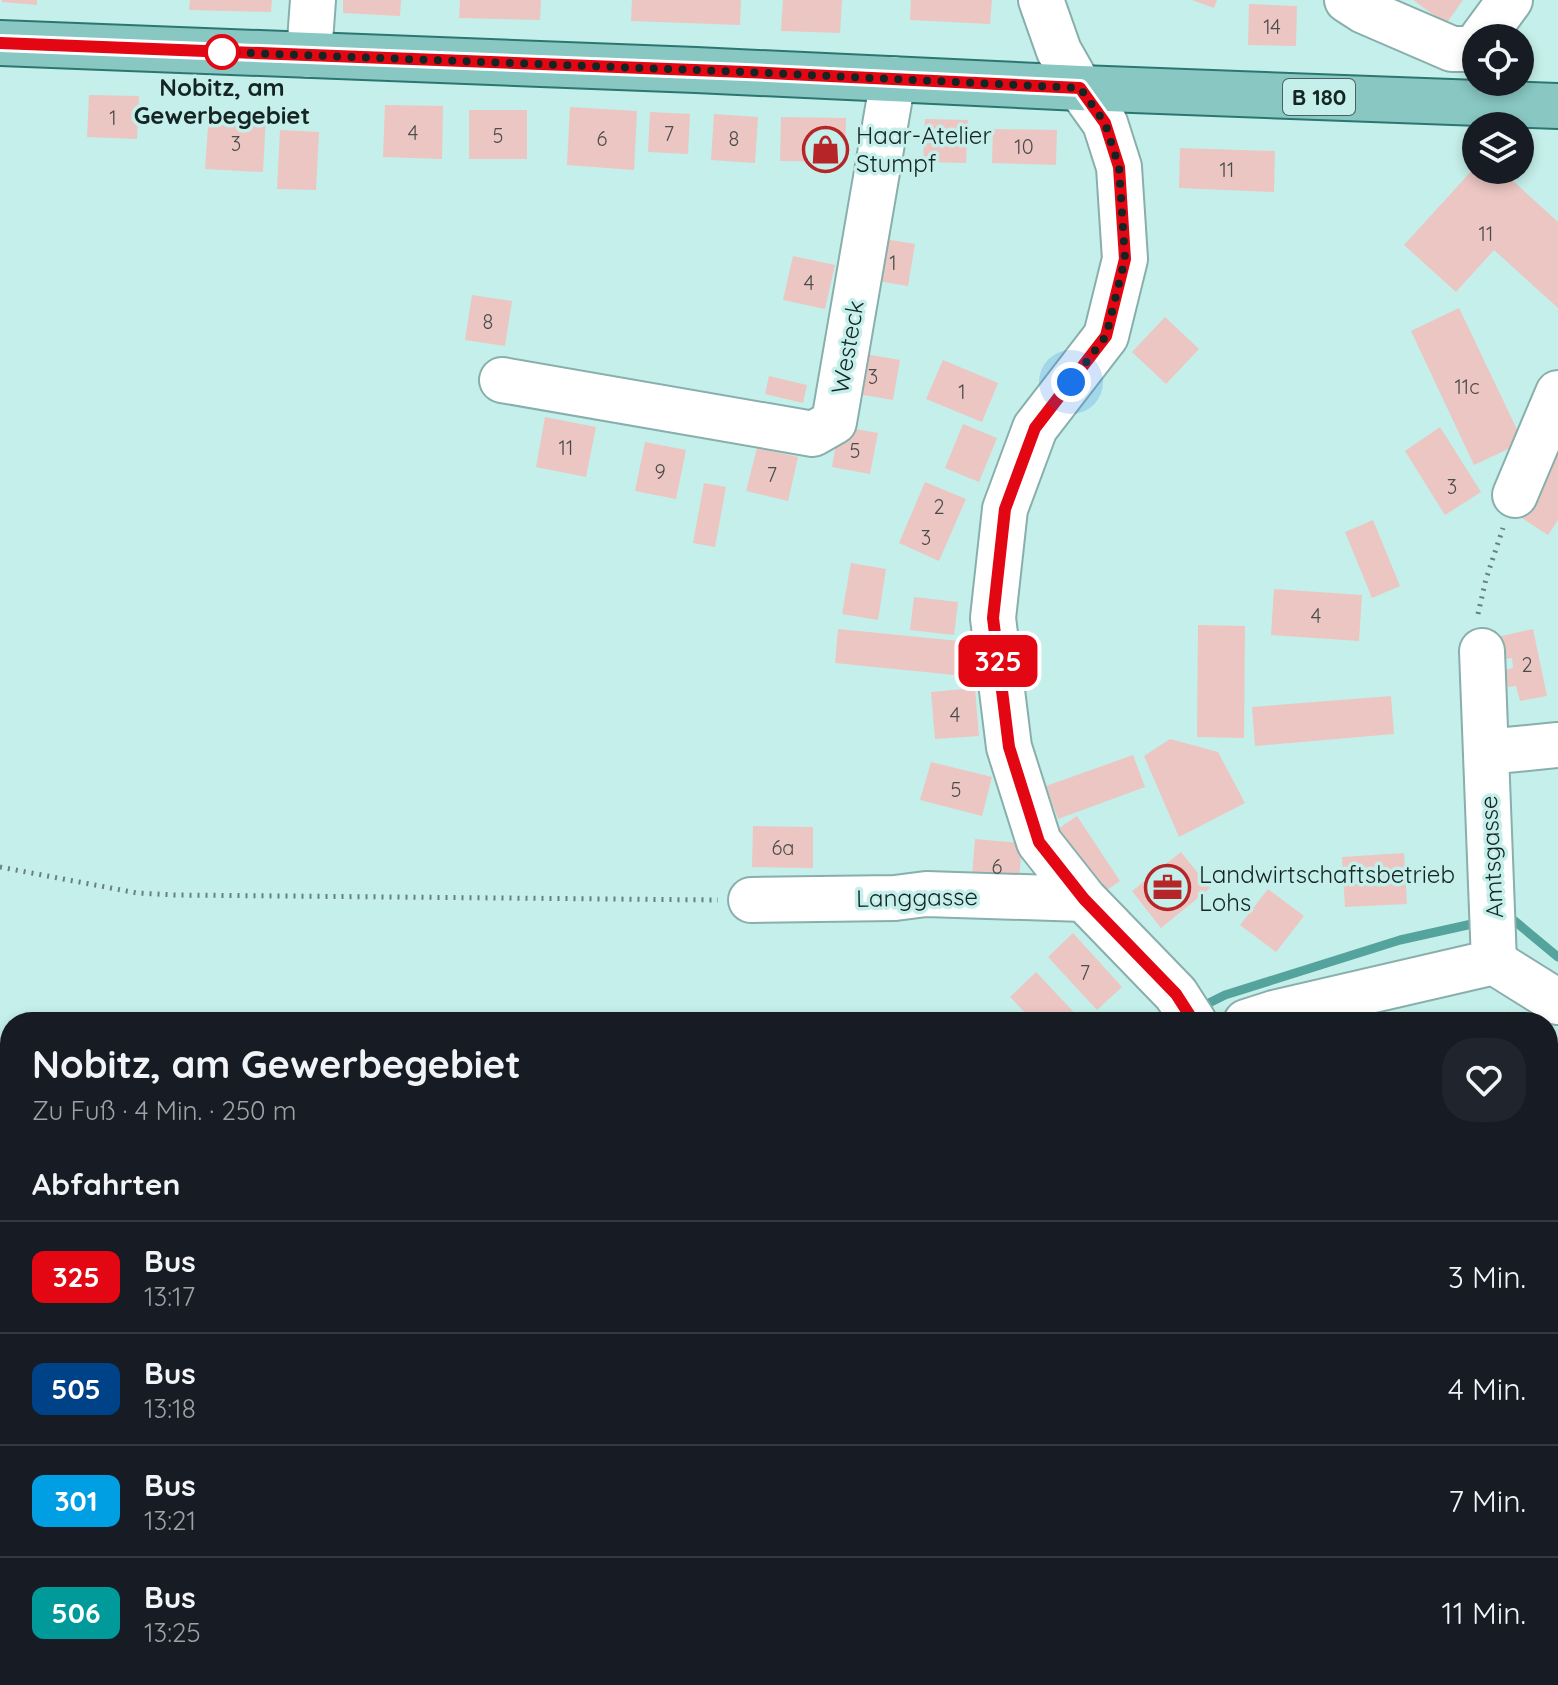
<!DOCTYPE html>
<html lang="de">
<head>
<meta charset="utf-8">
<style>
	body { margin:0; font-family:Quicksand,sans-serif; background:#20242c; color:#f1f3f6; height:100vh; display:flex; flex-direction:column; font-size:30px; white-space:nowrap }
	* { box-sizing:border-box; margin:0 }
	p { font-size:26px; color:#9ea1a6 }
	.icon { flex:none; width:44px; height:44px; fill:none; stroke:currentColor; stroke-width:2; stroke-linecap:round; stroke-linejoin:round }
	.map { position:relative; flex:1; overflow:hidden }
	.details { position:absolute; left:0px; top:1012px; width:1558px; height:674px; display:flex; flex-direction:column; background:#171b24; border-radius:32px 32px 0 0; box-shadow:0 4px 12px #0003 }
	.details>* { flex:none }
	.badge { padding:0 16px; border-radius:12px; font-size:28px; line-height:52px }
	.buttons { position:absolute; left:1462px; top:24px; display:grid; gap:16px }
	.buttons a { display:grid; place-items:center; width:72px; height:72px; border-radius:50%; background:#171b24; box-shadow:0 4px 12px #0003; font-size:40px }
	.you { position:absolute; width:40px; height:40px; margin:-20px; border:6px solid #fff; border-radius:50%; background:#1a73e8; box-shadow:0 0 0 12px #1a73e833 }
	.map>.badge { position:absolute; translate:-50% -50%; box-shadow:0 0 0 4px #fff }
	h2 { padding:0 32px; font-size:30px; line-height:72px }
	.round { display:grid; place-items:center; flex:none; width:84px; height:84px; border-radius:32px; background:#20242c }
	.summary { display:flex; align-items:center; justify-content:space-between; height:136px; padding:0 32px }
	h1 { font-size:38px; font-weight:700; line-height:60px }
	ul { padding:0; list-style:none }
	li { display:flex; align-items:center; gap:24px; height:112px; padding:0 32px; border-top:2px solid #363941 }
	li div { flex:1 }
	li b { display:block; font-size:30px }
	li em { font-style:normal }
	li .badge { min-width:88px; font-weight:700; text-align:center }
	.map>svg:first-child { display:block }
	.green { fill:#87cbc5 }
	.forest { fill:#6ab9b3 }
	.water { fill:#54a39d }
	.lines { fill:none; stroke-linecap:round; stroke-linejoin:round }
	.stream { stroke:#54a39d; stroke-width:9 }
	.building { fill:#ecc6c2 }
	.minor-casing { stroke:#88afab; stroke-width:48 }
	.major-casing { stroke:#2c7671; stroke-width:48 }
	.path { stroke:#66817f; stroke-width:5; stroke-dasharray:2 6; stroke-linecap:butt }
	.minor { stroke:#fff; stroke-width:44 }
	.major { stroke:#88c7c2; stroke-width:44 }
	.line-casing { stroke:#fff; stroke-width:18 }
	.line { stroke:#e30613; stroke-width:12 }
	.walk { stroke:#152524; stroke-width:8; stroke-dasharray:0 14.4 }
	.stop-dot { fill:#fff; stroke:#e30613; stroke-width:4 }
	.labels { text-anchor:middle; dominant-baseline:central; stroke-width:7; stroke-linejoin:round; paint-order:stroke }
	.number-label { font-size:20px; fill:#4b4d4c }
	.shield { fill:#c5efea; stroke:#4a625f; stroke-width:2 }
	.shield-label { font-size:22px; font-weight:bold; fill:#152524 }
	.stop-label { font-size:24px; font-weight:bold; fill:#152524; stroke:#c5efea }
	.poi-label { font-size:24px; fill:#152524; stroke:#c5efea; text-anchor:start }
	.street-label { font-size:24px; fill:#152524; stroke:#c5efea }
</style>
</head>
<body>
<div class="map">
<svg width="1558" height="1685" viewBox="0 0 1558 1685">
	<rect width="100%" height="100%" fill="#c5efea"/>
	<path class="green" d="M0,1669l10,2v5h22l33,9h-65z"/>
	<path class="forest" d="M1175,1676h125l-7,9h-110z"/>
	<path class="water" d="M1548,1563l10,43v79h-265l7,-9h248z
		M1086,1676h89l8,9h-96z"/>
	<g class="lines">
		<path class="stream" d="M1503,919l8,-1 47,39
			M1197,1009l28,-14 175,-55 81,-18
			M0,1106l10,13
			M400,1676l5,9"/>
	</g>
	<path class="building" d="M2,0h35v5l-35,-3z
		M190,0h82l-1,12 -82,-2z
		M343,0h58l-1,16 -57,-3z
		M460,0h81l-1,20 -81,-2z
		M632,0h109l-1,25 -109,-4z
		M783,0h59l-2,33 -59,-2z
		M911,0h81l-2,24 -80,-4z
		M1192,0h25l-3,8z
		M1413,0h50l-17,24z
		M1249,4l48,2 -1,40 -48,-1z
		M89,95l50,1 -2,43 -50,-2z
		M385,105l58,1 -1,53 -59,-2z
		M570,107l67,4 -3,59 -67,-5z
		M469,110h58v49h-58z
		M650,112l40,2 -2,40 -40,-2z
		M209,113l57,3 -3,56 -58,-3z
		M714,114l44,3 -3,46 -44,-3z
		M781,117l65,1 -1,44 -65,-1z
		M925,119l43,1 -2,43 -43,-1z
		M993,129l64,1 -1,35 -64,-2z
		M280,130l39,2 -3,58 -39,-1z
		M1180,148l95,3 -1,41 -95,-4z
		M1476,166v4h25l57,52v86l-64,-58 -38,42 -52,-47z
		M879,238l36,6 -7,42 -37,-6z
		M793,256l42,9 -10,44 -42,-9z
		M472,295l40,6 -7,45 -40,-6z
		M1459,308l64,134 -49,23 -63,-134z
		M1165,317l34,32 -33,35 -34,-32z
		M854,352l46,8 -7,40 -47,-8z
		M943,360l55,23 -16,39 -56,-23z
		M769,376l38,9 -4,18 -38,-9z
		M545,417l51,10 -10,50 -50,-10z
		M963,424l34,14 -18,44 -34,-14z
		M839,426l39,7 -8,41 -38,-7z
		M1440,427l41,65 -36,23 -40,-64z
		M645,442l41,8 -10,49 -41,-8z
		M1558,445v75l-10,15 -34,-22z
		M757,448l41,9 -10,44 -42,-10z
		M925,482l41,17 -27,62 -40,-18z
		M704,483l22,4 -11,60 -22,-4z
		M1373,520l27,66 -28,12 -27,-66z
		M851,563l35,6 -8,51 -36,-6z
		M1274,589l88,6 -3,46 -88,-6z
		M914,597l44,5 -4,33 -44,-5z
		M1198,625l47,1 -1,112 -47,-1z
		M838,629l121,12 -4,34 -120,-12z
		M1533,629l14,67 -27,5 -4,-15 -8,1 -3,-17 8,-2 -1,-10 -16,2 1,-23z
		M975,688l4,48 -44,3 -4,-47z
		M1391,696l3,38 -139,12 -3,-39z
		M1170,739l48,13 27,51 -66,34 -35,-81z
		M1133,755l12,32 -87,32 -12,-33z
		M931,762l61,15 -10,39 -62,-16z
		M1077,816l43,65 -19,13 -43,-65z
		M753,826l60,1v41l-61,-1z
		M975,839l47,4 -4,50 -47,-4z
		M1181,852l29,36 -49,40 -29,-37z
		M1404,853l3,51 -62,3 -3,-50z
		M1268,889l36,27 -28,36 -36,-27z
		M1073,933l49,54 -25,23 -49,-53z
		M1036,972l47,50h-49l-24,-25z
		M1508,1011l17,11h-23z
		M1548,1036l10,7v25l-10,16z
		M537,1676h39l-8,9h-20z
		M823,1676h52l-18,9h-30z
		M1031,1676h24v9h-24z"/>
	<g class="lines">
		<defs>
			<path id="minor" d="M1041,0l18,51 21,37 25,35 14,44 6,92 -19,77 -71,92 -30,81 -12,109 16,129 30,95 45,57 92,95 18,28
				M1347,0l17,11 88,38h22
				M1482,38l28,-38
				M309,55l4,-55
				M502,380l311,54 21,-12 59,-343
				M1515,495l43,-102
				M1482,651l12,311
				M1486,752l72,-7
				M751,900l144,-2 31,-4 158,5
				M1246,1022l28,-9 220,-51 64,40
				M940,1676l1,9
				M615,1685l8,-9"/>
			<path id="major" d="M0,43l696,27 384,18 478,18"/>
		</defs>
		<use href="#minor" class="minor-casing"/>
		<use href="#major" class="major-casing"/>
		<path class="path" d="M1478,614l8,-35 17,-51
			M0,867l137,26 38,2 543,5
			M0,1679l20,6"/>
		<use href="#minor" class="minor"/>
		<use href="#major" class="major"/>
	</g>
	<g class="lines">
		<defs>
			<path id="line" d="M0,43l746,29 334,16 25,35 14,44 6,92 -19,77 -71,92 -30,81 -12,109 16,129 30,95 45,57 92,95 18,28"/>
		</defs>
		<use href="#line" class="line-casing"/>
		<use href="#line" class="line"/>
		<path class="walk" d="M222,52l524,20 334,16 25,35 14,44 6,92 -19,77 -35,46"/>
	</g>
	<defs>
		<symbol id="shop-ring" viewBox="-11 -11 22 22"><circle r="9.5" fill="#c5efea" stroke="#b62629" stroke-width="1.5"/><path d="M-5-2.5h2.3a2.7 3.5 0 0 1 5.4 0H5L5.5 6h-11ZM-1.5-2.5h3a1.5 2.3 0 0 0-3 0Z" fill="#b62629"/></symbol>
		<symbol id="office-ring" viewBox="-11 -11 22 22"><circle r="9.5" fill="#c5efea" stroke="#b62629" stroke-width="1.5"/><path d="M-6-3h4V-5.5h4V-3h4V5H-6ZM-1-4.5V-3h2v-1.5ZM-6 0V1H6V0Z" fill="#b62629"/></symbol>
	</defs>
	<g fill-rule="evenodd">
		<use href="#shop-ring" x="800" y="124" width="51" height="51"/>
		<use href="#office-ring" x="1142" y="862" width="51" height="51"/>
	</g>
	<circle class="stop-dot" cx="222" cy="52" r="16"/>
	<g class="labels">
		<g class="number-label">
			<text x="1272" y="26">14</text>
			<text x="113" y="117">1</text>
			<text x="413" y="132">4</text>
			<text x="669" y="133">7</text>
			<text x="498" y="135">5</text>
			<text x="602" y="138">6</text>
			<text x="734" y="138">8</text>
			<text x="236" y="143">3</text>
			<text x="1024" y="146">10</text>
			<text x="1227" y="169">11</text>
			<text x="1486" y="233">11</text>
			<text x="893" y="262">1</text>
			<text x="809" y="282">4</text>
			<text x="488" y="321">8</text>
			<text x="873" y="376">3</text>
			<text x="1467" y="386">11c</text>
			<text x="962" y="391">1</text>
			<text x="566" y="447">11</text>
			<text x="855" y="450">5</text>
			<text x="660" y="471">9</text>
			<text x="772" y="474">7</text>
			<text x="1452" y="486">3</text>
			<text x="939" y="506">2</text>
			<text x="926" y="537">3</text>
			<text x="1316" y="615">4</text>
			<text x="1527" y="664">2</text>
			<text x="955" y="714">4</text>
			<text x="956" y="789">5</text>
			<text x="783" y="847">6a</text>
			<text x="997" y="866">6</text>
			<text x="1085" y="972">7</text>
		</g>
		<rect class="shield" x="1283" y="79" width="72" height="36" rx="6"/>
		<g class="shield-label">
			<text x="1319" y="97">B 180</text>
		</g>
		<g class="stop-label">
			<text x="222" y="87">Nobitz, am<tspan x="222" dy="28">Gewerbegebiet</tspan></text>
		</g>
		<g class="poi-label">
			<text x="856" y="135">Haar-Atelier<tspan x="856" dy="28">Stumpf</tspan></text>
			<text x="1199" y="874">Landwirtschaftsbetrieb<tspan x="1199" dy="28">Lohs</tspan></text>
		</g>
		<g class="street-label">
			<text transform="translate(847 347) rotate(-80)">Westeck</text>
			<text transform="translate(1491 857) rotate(-93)">Amtsgasse</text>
			<text transform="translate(917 897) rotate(-1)">Langgasse</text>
		</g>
	</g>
</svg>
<div class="buttons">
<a><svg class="icon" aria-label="locate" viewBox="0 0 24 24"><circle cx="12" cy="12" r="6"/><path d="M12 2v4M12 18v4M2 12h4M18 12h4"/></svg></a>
<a><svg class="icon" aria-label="layers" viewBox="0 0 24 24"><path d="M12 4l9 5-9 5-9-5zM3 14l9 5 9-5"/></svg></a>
</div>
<div class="you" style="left:1071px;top:382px"></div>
<b class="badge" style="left:998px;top:661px;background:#e30613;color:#fff">325</b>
<section class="details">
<div class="summary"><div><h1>Nobitz, am Gewerbegebiet</h1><p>Zu Fuß · 4 Min. · 250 m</p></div><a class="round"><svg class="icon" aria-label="heart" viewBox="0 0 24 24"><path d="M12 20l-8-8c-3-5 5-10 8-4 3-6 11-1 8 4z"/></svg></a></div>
<h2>Abfahrten</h2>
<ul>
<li><span class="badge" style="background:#e30613;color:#fff">325</span><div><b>Bus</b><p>13:17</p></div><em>3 Min.</em></li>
<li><span class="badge" style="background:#004288;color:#fff">505</span><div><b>Bus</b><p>13:18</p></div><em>4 Min.</em></li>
<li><span class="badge" style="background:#009fe3;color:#fff">301</span><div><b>Bus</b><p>13:21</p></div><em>7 Min.</em></li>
<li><span class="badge" style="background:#009a9b;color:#fff">506</span><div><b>Bus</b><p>13:25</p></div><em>11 Min.</em></li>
</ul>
</section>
</div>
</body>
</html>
